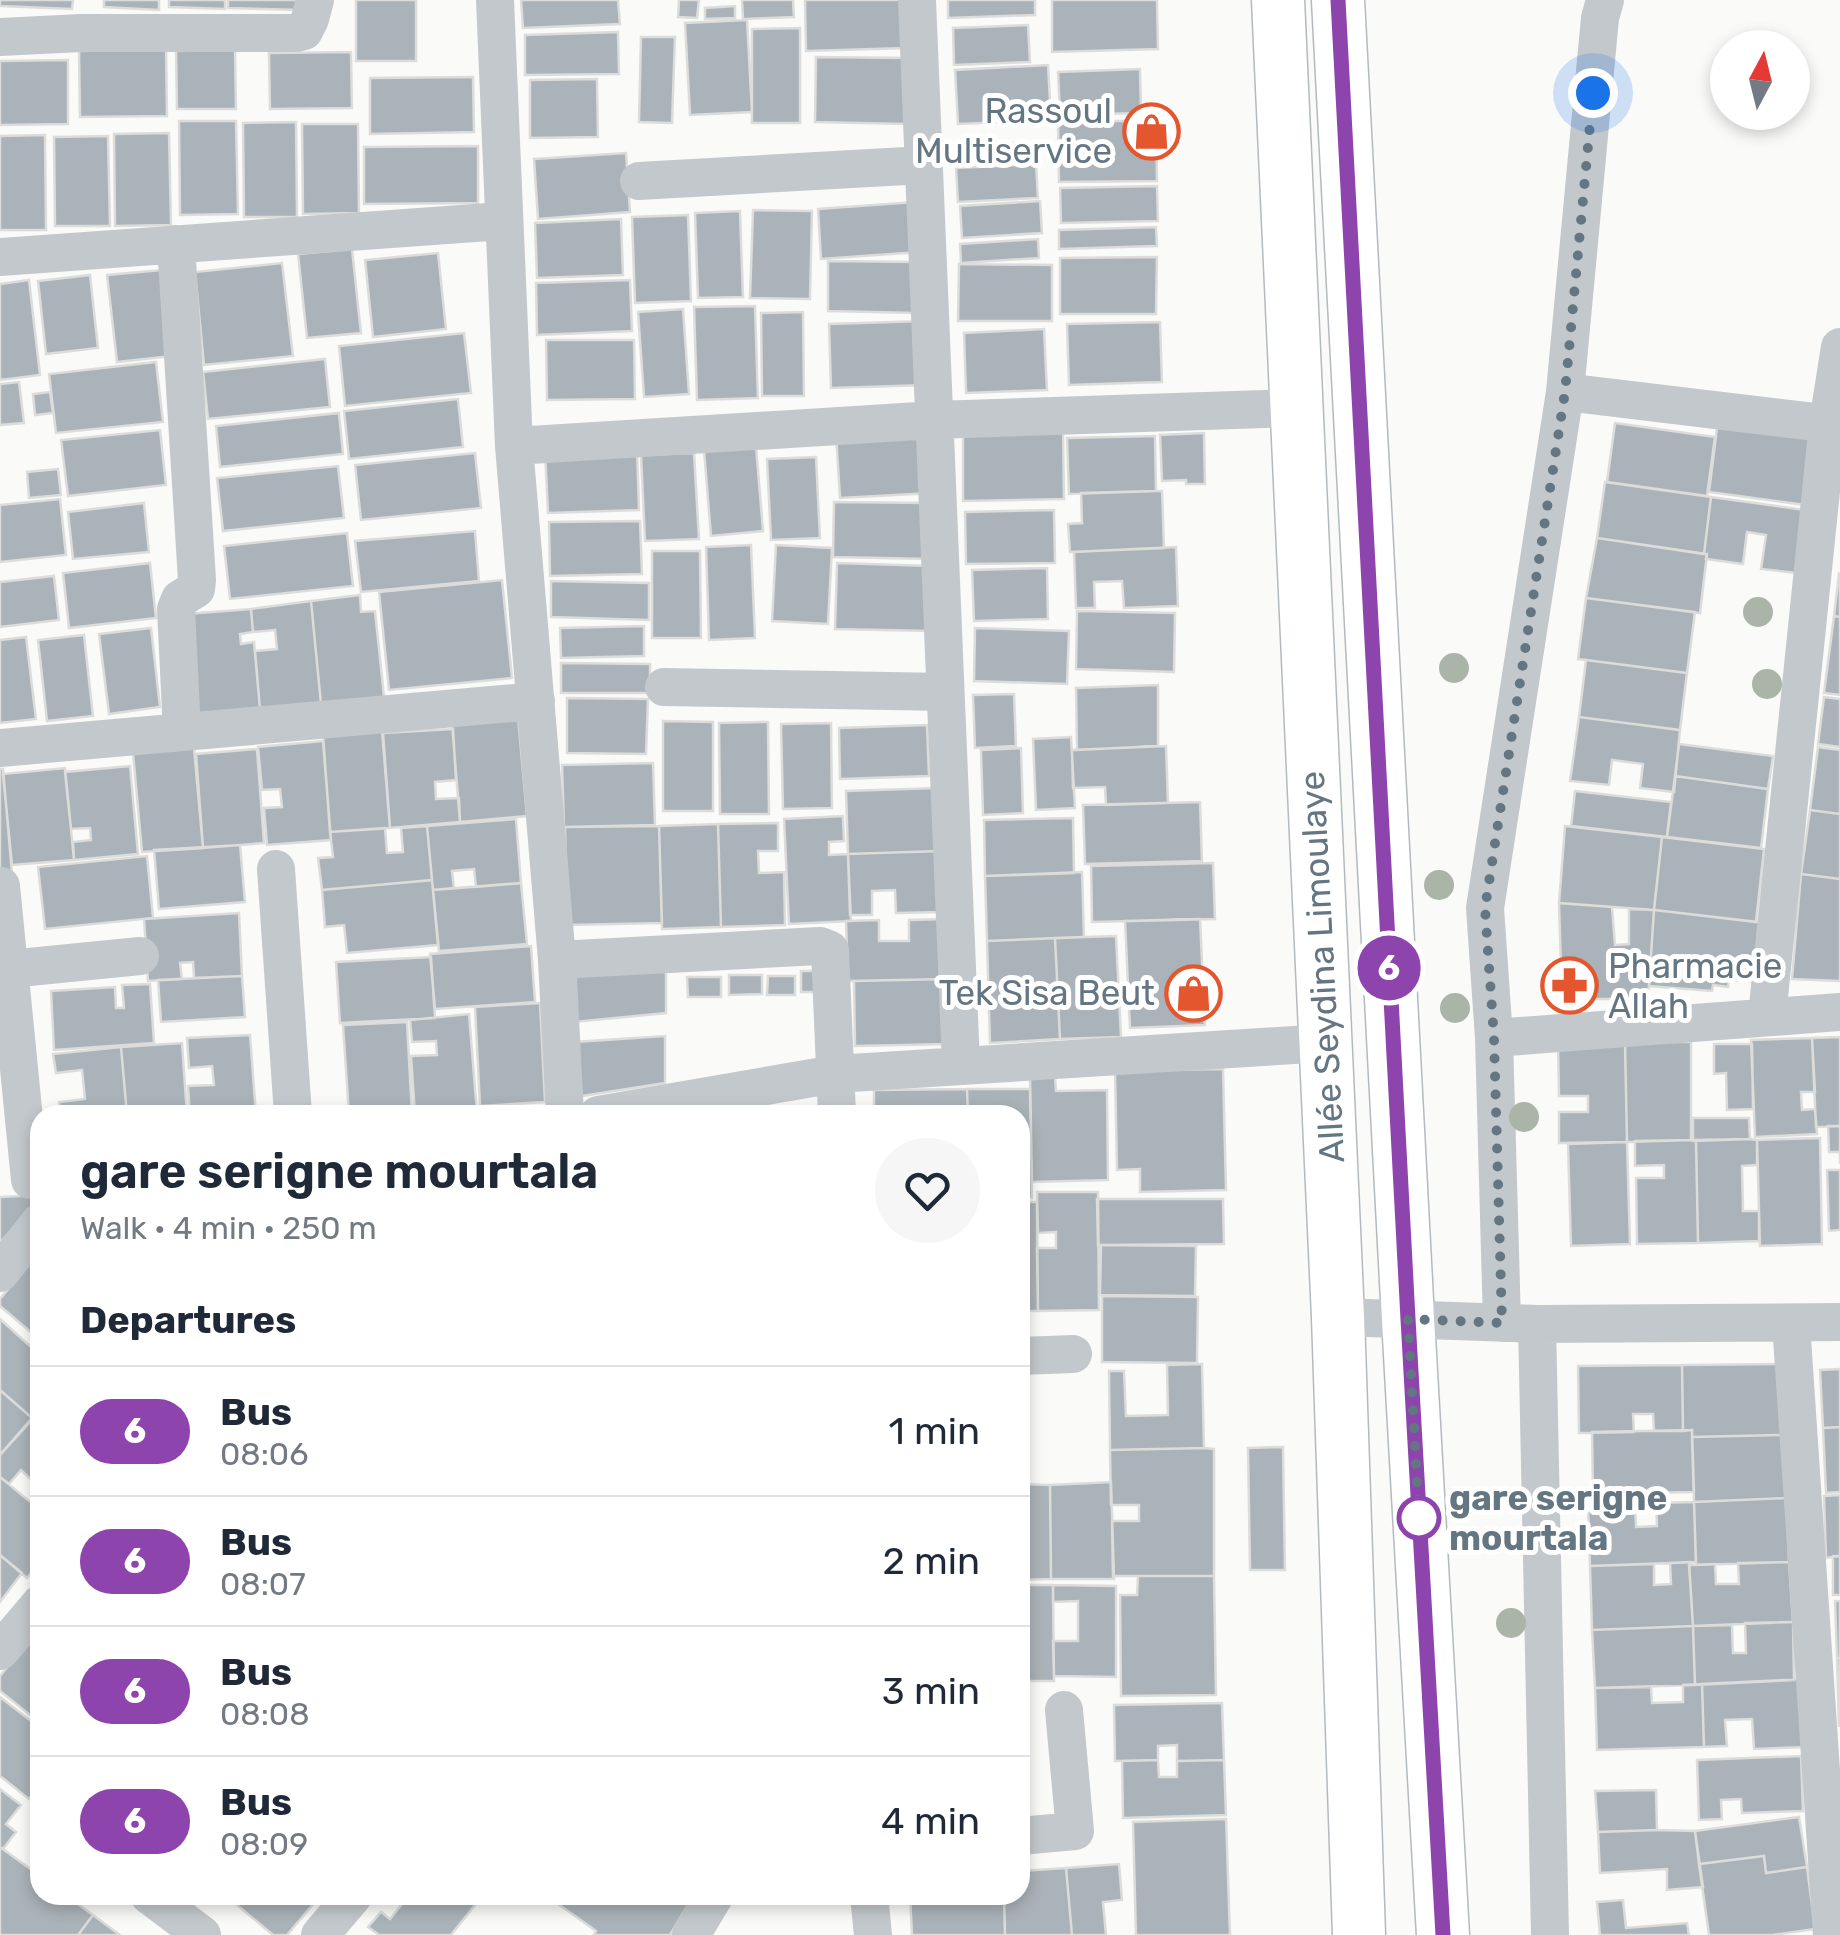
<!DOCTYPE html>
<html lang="en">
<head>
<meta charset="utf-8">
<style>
	body { margin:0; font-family:Rubik,sans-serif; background:#f6f6f7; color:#1f2937; height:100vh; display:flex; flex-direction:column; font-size:38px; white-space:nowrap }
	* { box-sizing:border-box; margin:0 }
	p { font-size:32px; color:#747a83 }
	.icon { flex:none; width:55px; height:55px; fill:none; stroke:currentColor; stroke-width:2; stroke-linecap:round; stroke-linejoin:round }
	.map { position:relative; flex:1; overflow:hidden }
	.details { position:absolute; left:30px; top:1105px; width:1000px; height:800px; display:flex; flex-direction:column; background:#fff; border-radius:30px; box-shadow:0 5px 15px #0003 }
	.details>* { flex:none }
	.badge { padding:0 20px; border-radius:32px; font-size:35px; line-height:65px }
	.needle { width:65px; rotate:7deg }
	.tools { position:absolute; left:1710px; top:30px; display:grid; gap:20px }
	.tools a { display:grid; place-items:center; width:100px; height:100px; border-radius:50%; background:#fff; box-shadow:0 5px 15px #0003; font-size:50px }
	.you { position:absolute; width:50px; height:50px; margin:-25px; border:8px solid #fff; border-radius:50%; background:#1a73e8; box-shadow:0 0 0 15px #1a73e833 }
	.map>.badge { position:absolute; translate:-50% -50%; box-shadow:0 0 0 5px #fff }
	h2 { padding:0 50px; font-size:38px; line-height:90px }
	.round { display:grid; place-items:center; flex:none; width:105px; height:105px; border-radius:52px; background:#f6f6f7 }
	.overview { display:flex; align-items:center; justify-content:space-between; height:170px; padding:0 50px }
	h1 { font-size:48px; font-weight:600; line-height:75px }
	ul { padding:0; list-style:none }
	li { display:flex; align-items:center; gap:30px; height:130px; padding:0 50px; border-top:2px solid #e0e1e3 }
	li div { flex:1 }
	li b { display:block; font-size:38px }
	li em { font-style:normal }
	li .badge { min-width:110px; font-weight:700; text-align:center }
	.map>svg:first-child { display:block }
	.building { fill:#aab3b9; stroke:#dcdcda; stroke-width:2.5 }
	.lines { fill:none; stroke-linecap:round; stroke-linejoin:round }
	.secondary-casing { stroke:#b3babf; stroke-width:55 }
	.minor { stroke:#c3c8cc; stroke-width:38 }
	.secondary { stroke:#fff; stroke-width:52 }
	.tree { fill:#aab4a7 }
	.line-casing { stroke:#fff; stroke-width:22 }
	.line { stroke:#8e44ad; stroke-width:15 }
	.walk { stroke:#657683; stroke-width:10; stroke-dasharray:0 18 }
	.stop-dot { fill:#fff; stroke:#8e44ad; stroke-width:5 }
	.labels { text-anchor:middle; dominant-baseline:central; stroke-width:10; stroke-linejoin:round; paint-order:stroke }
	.poi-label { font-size:35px; fill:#657683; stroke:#fff; text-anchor:end }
	.street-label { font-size:35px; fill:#657683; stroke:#fff }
	.stop-label { font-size:35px; font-weight:bold; fill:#657683; stroke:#fff; text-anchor:start }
</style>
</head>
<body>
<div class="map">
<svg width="1840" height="1935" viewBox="0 0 1840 1935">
	<rect width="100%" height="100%" fill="#fafaf8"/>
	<path class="building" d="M0,0h73l-1,9 -72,-3z
		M104,0h55v10l-55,-3z
		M169,0h56v9l-56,-2z
		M228,0h71v10l-71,-2z
		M356,0h60v61h-60z
		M521,0h97l2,24 -97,4z
		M679,0h20l-2,18 -19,-1z
		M742,0h51l1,17 -51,2z
		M805,0h100l1,48 -100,3z
		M948,0h87v15l-87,3z
		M1052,0h105l1,49 -106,3z
		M735,6v12l-30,1v-11z
		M747,20l5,92 -62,3 -5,-92z
		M1028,25l2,37 -76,3 -1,-37z
		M800,28v95h-48v-94z
		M618,32l1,42 -94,1v-40z
		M641,37h34l-3,86 -33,-1z
		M166,49l1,67 -87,1 -1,-66z
		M235,50l1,59h-59l-1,-58z
		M351,52l1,56 -82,1 -1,-56z
		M816,57l92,1 -1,66 -92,-2z
		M68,60v64l-68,1v-64z
		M1048,65l3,55 -93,4 -3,-54z
		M1140,69l1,44 -81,2 -2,-43z
		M473,77l1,55 -104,2v-56z
		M597,79l1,58 -68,1v-58z
		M179,121h57l2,93 -58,1z
		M1058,121h98l1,60 -98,1z
		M296,122l1,95h-53l-1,-94z
		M302,124h56l1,89 -56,1z
		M169,133l2,92 -56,1 -1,-92z
		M45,135l1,95h-46v-94z
		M108,136l2,90h-55l-1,-89z
		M957,142l61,1 -1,18h-59z
		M478,146v57l-114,1v-57z
		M626,153l4,59 -92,7 -4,-60z
		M1036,164l2,34 -80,4 -2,-34z
		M1157,186l1,35 -97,2 -1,-35z
		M1040,201l2,32 -80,5 -2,-32z
		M915,202l4,50 -98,7 -3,-50z
		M753,210l59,1 -2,88 -60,-1z
		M740,211l3,86 -45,1 -3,-85z
		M688,215l3,86 -56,2 -3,-86z
		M621,219l2,56 -86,3 -2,-55z
		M1156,227l1,19 -98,3v-19z
		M1038,239l1,19 -78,5 -1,-19z
		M352,249l9,84 -54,5 -9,-84z
		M438,253l8,76 -73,8 -8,-77z
		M1157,257l-1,57h-96v-56z
		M828,261l90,1 -1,51 -89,-2z
		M282,263l11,93 -89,9 -9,-93z
		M959,264l93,1v56h-94z
		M162,270l10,86 -55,6 -10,-87z
		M90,275l8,73 -52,6 -8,-73z
		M29,280l11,95 -40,5v-96z
		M630,280l2,51 -95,4 -1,-52z
		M755,306l3,92 -61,2 -3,-93z
		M683,309l6,85 -45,3 -6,-85z
		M803,312l1,84h-42l-1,-83z
		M924,321l2,64 -95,3 -2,-64z
		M1160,322l2,60 -93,3 -2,-61z
		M1044,329l3,61 -81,3 -2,-60z
		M464,333l7,60 -126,13 -6,-60z
		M546,340h88l1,59 -88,1z
		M325,359l5,48 -122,12 -5,-47z
		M156,362l7,60 -107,11 -7,-59z
		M19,382l5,41 -24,2v-41z
		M50,392l3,21 -18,2 -2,-21z
		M458,399l5,48 -114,12 -5,-48z
		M339,413l4,41 -123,13 -4,-41z
		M1718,420l104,14 -9,72 -104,-14z
		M1615,423l100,14 -8,59 -100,-14z
		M1063,427l1,72 -101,2v-73z
		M928,428l4,65 -92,5 -4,-65z
		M160,430l6,55 -98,11 -7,-56z
		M1204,433l1,51h-19v-4l-24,1 -2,-46z
		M1155,436l1,55 -87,3 -2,-56z
		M756,446l7,85 -52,5 -7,-86z
		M637,448l2,62 -91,3 -3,-62z
		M475,453l6,55 -120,12 -6,-55z
		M694,453l5,86 -54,2 -4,-86z
		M816,457l4,81 -49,2 -4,-81z
		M338,466l6,52 -121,13 -6,-53z
		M58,469l3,26 -32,3 -2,-26z
		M1605,482l106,15 -7,57 -107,-16z
		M1156,491h6l2,57 -94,4 -2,-28 14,-1 -1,-30z
		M1711,497l94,13 -8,63 -36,-4 5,-34 -19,-3 -4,32 -37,-5 1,-5h-3z
		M60,499l6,56 -66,7v-57z
		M834,502l95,1v56l-96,-2z
		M144,503l5,49 -76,7 -5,-47z
		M1054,510l1,53 -89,1 -1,-52z
		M640,521l2,53 -92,2 -1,-54z
		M475,531l4,50 -118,11 -6,-51z
		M347,533l6,53 -123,13 -6,-53z
		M1597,538l110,16 -7,59 -114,-15z
		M751,545l4,93 -46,2 -3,-93z
		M776,545l56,3 -4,76 -56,-3z
		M1176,547l2,59 -54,2 -2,-27 -28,1 1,26h-19l-2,-56z
		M652,551h48l1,87h-49z
		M150,563l6,55 -87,10 -6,-55z
		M837,563l95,3 -2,65 -95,-2z
		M1047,568l1,51 -74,2 -2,-51z
		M1839,574l1,1v42l-6,-1z
		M54,576l5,44 -59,7v-45z
		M502,580l10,98 -123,12 -10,-98z
		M551,581l98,2v37l-98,-3z
		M360,595l1,17 14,-1 9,86 -63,7 -10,-103z
		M1586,598l109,14 -8,61 -109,-14z
		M311,601l10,103 -61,5 -5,-58 22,-2 -2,-19 -22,2 -2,-23z
		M251,609l2,23 -13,2 1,10 13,-2 6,67 -65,6 -9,-101z
		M1077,611l98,2 -1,59 -98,-3z
		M1834,616l6,1v78l-16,-2z
		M644,626v30l-83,2 -1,-30z
		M151,628l9,79 -51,7 -10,-80z
		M975,628l94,3 -2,53 -93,-3z
		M84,635l9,81 -46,5 -9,-81z
		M26,637l10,82 -36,4v-83z
		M1586,660l101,13 -7,57 -101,-13z
		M561,663l89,1v29h-89z
		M1158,685v61l-81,4 -1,-62z
		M1014,694l2,52 -41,2 -2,-53z
		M1824,697l16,2v48l-22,-3z
		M567,698l81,1 -2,55 -79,-1z
		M518,717l9,99 -67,6 -8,-99z
		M1579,717l101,13 -6,62 -34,-4 3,-24 -31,-4 -3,25 -39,-4z
		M663,721l50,1v89h-50z
		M768,722l1,92h-49l-1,-91z
		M831,723l1,85 -49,1 -2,-85z
		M927,725l2,51 -89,3 -1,-51z
		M453,729l3,51 -21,2 1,17 23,-1 1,24 -70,6 -7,-95z
		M382,731l8,97 -60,4 -7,-97z
		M1071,737l4,71 -39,2 -3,-71z
		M323,741l8,99 -64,5 -3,-37 18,-1 -2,-18 -18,1 -4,-43z
		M1679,744l94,12 -5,33 -93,-13z
		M1166,746l2,57 -62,2 -1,-18 -32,1 -1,-38z
		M1818,747l22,3v64l-30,-4z
		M194,748l9,100 -61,4 -9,-99z
		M1021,748l2,65 -40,2 -2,-65z
		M257,749l7,94 -61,5 -7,-94z
		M653,763l2,62 -91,2 -2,-62z
		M130,766l8,88 -64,6 -1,-18 18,-2 -1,-12 -19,1 -6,-57z
		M65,768l9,92 -62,5 -9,-91z
		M0,769h3l9,105 -12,1z
		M1675,776l93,13 -7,59 -94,-11z
		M938,788l3,63 -93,3 -2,-63z
		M1575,791l96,11 -4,35 -96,-11z
		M1200,802l2,59 -117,3 -2,-59z
		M1810,810l30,4v65l-39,-5z
		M843,816l1,25 -15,1v13l19,-1 3,67 -62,3 -5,-105z
		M1073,818l1,55 -89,3 -1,-56z
		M516,819l5,64 -45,4 -2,-18 -22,2 2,17 -21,2 -6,-64z
		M778,823v28h-20l1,22 25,-1 1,53 -64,2 -3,-103z
		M718,824l3,103 -59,2 -3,-103z
		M427,826l5,54 -110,10 -4,-32 15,-1 -3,-25 55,-4 2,25 16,-1 -2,-24z
		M659,826l3,97 -95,2 -2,-98z
		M1565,826l97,11 -8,73 -95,-7z
		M1662,837l102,12 -8,73 -102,-12z
		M240,845l5,57 -86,7 -5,-59z
		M941,851l1,61 -46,1 -1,-23 -23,1v24h-22l-2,-61z
		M147,856l6,62 -108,11 -7,-62z
		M1213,863l2,56 -123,3 -1,-56z
		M1082,872l2,65 -97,4 -2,-65z
		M1801,874l39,5v102l-48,-2z
		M432,880l6,65 -91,8 -3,-28 -19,2 -3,-37z
		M521,883l6,61 -88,7 -6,-61z
		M1559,903l53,4 3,38 14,-1v-35l25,1 -6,89h-86z
		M1654,910l105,12 -6,60 -24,-2 -1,7 -15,-2 -1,6 -63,-5z
		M239,913l3,63 -48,2 -1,-16 -13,1 2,16 -34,2 -4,-62z
		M947,919l1,60 -100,2 -2,-60 33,-1v21h30v-21z
		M1200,919l5,106 -75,3 -5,-107z
		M1116,936l5,101 -61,2 -5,-101z
		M1055,938l5,101 -70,4 -3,-102z
		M531,946l4,56 -100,7 -5,-55z
		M431,957l4,61 -95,5 -4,-61z
		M572,971l94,1v41l-92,9z
		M801,971h17v21h-17z
		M729,975h33v19l-33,1z
		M242,976l3,41 -84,5 -3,-42z
		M768,976h27v19h-28z
		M687,977h34v20h-33z
		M948,979l1,65 -94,2 -1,-65z
		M150,984l4,59 -100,7 -3,-59 64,-4 1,21h8l-2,-23z
		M540,1003l5,99 -65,4 -5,-99z
		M469,1014l8,99 -62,2 -4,-59 26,-1 -1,-14 -24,1 -2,-22z
		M407,1022l5,93h-63l-6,-90z
		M250,1035l6,80h-66l-2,-29 26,-1 -2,-19 -23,2 -2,-30z
		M665,1036v47l-83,13 -7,-54z
		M1840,1037v89l-24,1 -4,-89z
		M1812,1038l3,54h-14l1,18 13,-1 2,25 -62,3 -4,-97z
		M1625,1042h66v98l-64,2z
		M1625,1042l2,100 -68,1v-31h29v-16h-29l-1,-53z
		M182,1043l5,72h-60l-6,-68z
		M1714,1044h38l1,65 -26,1 -1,-37 -12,1z
		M121,1047l6,68h-67l-1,-13 26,-3 -3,-29 -26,3 -3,-19z
		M1223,1069l3,121 -86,2v-23l-23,1 -2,-99z
		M1055,1076l1,15 51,-1 1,90 -76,2 -2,-105z
		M967,1089l1,26h-94v-25z
		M967,1089h63l2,109h-12v-83h-52z
		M1693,1118h56l1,21 -57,2z
		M1828,1126h12v38v-12h-11z
		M1820,1138l2,106 -62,2 -3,-106z
		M1750,1139l7,1v25l-15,1 1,45h16v30l-61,2 -2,-103z
		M1691,1140h5l2,103 -61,1 -1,-66h28v-13l-29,1v-25z
		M1627,1142l3,102 -59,2 -3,-102z
		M1827,1170h13v60l-11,1z
		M1037,1192h61l1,118 -61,1 -1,-63h19v-16l-18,1z
		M40,1195v3l-40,45v-46z
		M1097,1199h126l1,45 -126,1z
		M1020,1202h17l1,109h-18z
		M1101,1245l95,1 -1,50 -95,-1z
		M37,1255l3,2v83l-40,-34v-7z
		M1102,1296l96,1 -1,66 -95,-1z
		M0,1319l40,36v54l-8,9 -32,-28z
		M1202,1364l2,84 -94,2 -1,-79h15l2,45 42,-1 -1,-50z
		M1783,1364l2,71 -93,2v-7l-9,1 -1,-66z
		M1682,1365l1,66h-29l-1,-17h-20l1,18 -55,1 -1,-67z
		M1840,1369v58l-17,1 -3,-58z
		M0,1390l32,28 -32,37z
		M40,1409v22l-10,-9z
		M30,1422l10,9v57l-19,-18 -12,14 -9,-7v-22z
		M1840,1427v65l-14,1 -3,-65z
		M1692,1430l2,62 -101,2 -1,-62z
		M1785,1435l3,63 -94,4 -2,-65z
		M1283,1447l2,123h-35l-2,-122z
		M1204,1448l10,1v127h-101l-1,-55h27v-16h-28l-1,-55z
		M0,1477l40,33v52l-13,16 -27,-23z
		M1111,1482l3,97h-63l-1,-94z
		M1020,1484l30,1 1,94 -31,1z
		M1840,1495v61l-14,2 -2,-62z
		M1788,1498l1,64 -93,3 -2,-63z
		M1694,1502l2,60 -106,4 -2,-61 47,-2 1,24 21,-1 -1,-23z
		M0,1555l22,18 -22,29z
		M1833,1556h7v39h-7z
		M1689,1562l4,64 -101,4 -2,-64 64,-2v21l17,-1 -1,-21z
		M1789,1562l4,60 -100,4 -4,-61 26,-1 1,20h23l-1,-21z
		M1138,1576h76l2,119 -95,1 -1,-101h17z
		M1020,1585h33l1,96h-34z
		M1053,1585l63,1v91l-62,-1 -1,-35h25v-40l-25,1z
		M1835,1601h5v57h-3z
		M1793,1622l1,58 -99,5 -2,-59 39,-1 1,28h13l-1,-30z
		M1693,1626l2,59 -100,3 -3,-58z
		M40,1627v25l-12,-10z
		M28,1642l12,10v71l-40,-32v-15z
		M1837,1658h3l-1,69z
		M1804,1679l3,68 -53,2 -2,-30 -27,1 2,26 -23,1 -2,-63z
		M1702,1684l2,63 -107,3 -2,-62 56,-1 1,16 31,-1v-17z
		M0,1697l40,31v57l-11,14 -29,-23z
		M1222,1703l2,57 -47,1v-16l-19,1v14l-43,1 -1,-56z
		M1801,1756l2,55 -61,2 -1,-14 -20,1 1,19 -23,1 -2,-60z
		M1158,1760l1,17h18v-16l47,-1 2,55 -103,3 -1,-57z
		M0,1789l21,16 -15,19 10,8 -13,17 -3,-2z
		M1656,1790l1,40 -59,2 -3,-41z
		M1799,1817l8,50 -41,6 -2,-17 -65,8 -4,-33z
		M1226,1819l4,116h-94l-3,-113z
		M1657,1830l38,1 8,56 -36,3v-21l-67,4 -2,-41z
		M0,1847l40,29v19h26l27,20 -15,20h-78z
		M1764,1856l2,17 41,-6 8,62 -43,6h-63l-10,-71z
		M1119,1864l3,36 -19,2 3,33h-34l-6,-67z
		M1066,1868l6,67h-67l-1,-40h16v-24z
		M225,1895h96l-34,40h-14z
		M409,1895h74l-32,40h-72l-11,-8 13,-15 9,7z
		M564,1895h111l13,10 -18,30h-76l2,-4 -38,-27z
		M910,1895h94l1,40h-93z
		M1623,1900l3,28 61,-5 2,12h-89l-3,-33z
		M93,1915l27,20h-42z"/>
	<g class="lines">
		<defs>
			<path id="secondary" d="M1278,0l60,1317 21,618
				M1338,0l70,1319 35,616"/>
		</defs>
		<use href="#secondary" class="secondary-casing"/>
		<path class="minor" d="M495,0l19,446 43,514 8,155
			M917,0l44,1065
			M0,37l81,-4h215l8,-2 6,-12 5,-19
			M639,181l285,-16
			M176,244l21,336 -1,9 -16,10 -4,10 6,123
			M0,257l503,-36
			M1565,392l275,33
			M514,446l421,-26 362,-12
			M664,687l281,5
			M0,748l536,-47
			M276,869l17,246
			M1,886l29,294
			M557,960l263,-14 10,4 7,165
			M9,969l131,-13
			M1767,1016l61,-593 12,-76
			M1494,1038l346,-26
			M598,1115l237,-41 491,-31
			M0,1273l40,-51
			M1338,1317l199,7 303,-2
			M1502,1323l-8,-285 -9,-130 80,-516 35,-374 5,-18
			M1791,1323l41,612
			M1537,1324l13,611
			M1020,1356l53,-2
			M0,1651l40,-47
			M1020,1836l55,-5 -11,-121
			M149,1895l53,40
			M869,1895l4,40
			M320,1935l34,-40
			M691,1935l24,-40"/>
		<use href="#secondary" class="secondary"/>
	</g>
	<g class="tree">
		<circle cx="1758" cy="612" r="15"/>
		<circle cx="1454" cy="668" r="15"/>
		<circle cx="1767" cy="684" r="15"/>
		<circle cx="1439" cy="885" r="15"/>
		<circle cx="1455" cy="1008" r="15"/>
		<circle cx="1524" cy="1117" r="15"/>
		<circle cx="1511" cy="1623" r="15"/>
	</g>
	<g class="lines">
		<defs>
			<path id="line" d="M1338,0l70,1319 35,616"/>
		</defs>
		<use href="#line" class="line-casing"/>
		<use href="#line" class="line"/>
		<path class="walk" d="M1419,1518l-11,-199 94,4 -8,-285 -9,-130 80,-516 28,-299"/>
	</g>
	<defs>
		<symbol id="shop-ring" viewBox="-11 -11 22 22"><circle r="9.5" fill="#fff" stroke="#e4572e" stroke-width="1.5"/><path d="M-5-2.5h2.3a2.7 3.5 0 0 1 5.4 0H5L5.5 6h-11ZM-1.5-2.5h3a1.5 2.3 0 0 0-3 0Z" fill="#e4572e"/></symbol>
		<symbol id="pharmacy-ring" viewBox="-11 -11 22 22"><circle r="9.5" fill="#fff" stroke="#e4572e" stroke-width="1.5"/><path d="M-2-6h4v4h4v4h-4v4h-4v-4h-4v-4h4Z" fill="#e4572e"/></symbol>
	</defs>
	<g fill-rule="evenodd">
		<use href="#shop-ring" x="1120" y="100" width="63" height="63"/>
		<use href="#pharmacy-ring" x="1538" y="954" width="63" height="63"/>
		<use href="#shop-ring" x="1162" y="962" width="63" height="63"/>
	</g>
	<circle class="stop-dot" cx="1419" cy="1518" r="20"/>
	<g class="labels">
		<g class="poi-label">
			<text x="1112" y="111">Rassoul<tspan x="1112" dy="40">Multiservice</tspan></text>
			<text x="1608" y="966" text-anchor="start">Pharmacie<tspan x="1608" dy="40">Allah</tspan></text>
			<text x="1155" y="993">Tek Sisa Beut</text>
		</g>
		<g class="street-label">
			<text transform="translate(1322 967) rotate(-93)">Allée Seydina Limoulaye</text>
		</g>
		<g class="stop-label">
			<text x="1449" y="1498">gare serigne<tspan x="1449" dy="40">mourtala</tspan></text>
		</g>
	</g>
</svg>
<div class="tools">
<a><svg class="needle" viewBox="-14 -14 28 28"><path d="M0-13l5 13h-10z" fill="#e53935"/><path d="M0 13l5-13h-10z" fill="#747a83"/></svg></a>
</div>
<div class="you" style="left:1593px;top:93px"></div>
<b class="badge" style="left:1389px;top:968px;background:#8e44ad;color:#fff">6</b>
<section class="details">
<div class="overview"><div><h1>gare serigne mourtala</h1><p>Walk · 4 min · 250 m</p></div><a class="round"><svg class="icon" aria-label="heart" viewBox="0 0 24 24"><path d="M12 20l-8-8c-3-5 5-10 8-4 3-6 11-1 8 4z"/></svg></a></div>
<h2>Departures</h2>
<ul>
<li><span class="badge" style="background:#8e44ad;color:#fff">6</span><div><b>Bus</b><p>08:06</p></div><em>1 min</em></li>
<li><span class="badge" style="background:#8e44ad;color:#fff">6</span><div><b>Bus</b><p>08:07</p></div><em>2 min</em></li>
<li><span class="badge" style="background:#8e44ad;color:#fff">6</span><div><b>Bus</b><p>08:08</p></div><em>3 min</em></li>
<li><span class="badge" style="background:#8e44ad;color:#fff">6</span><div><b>Bus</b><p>08:09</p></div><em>4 min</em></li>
</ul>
</section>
</div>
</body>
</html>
